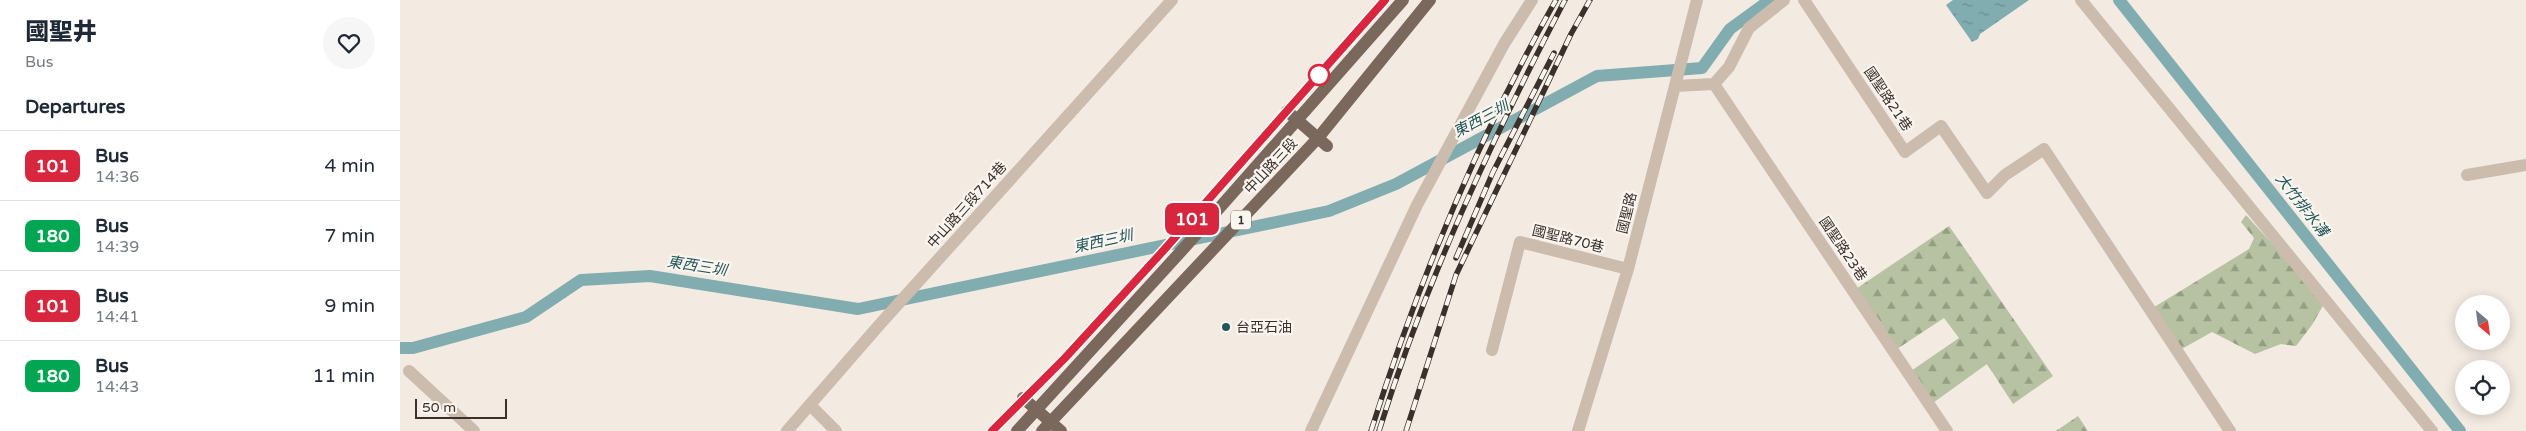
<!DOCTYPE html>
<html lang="en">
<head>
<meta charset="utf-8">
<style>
	body { margin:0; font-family:"Varela Round","Noto Sans TC",sans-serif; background:#f6f6f7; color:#1f2937; height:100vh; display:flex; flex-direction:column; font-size:19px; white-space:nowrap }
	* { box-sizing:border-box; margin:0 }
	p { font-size:16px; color:#747a83 }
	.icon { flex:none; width:28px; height:28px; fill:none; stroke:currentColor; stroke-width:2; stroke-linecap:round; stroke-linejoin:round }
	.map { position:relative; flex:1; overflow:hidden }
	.details { display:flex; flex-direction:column; background:#fff; width:400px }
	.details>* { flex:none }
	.badge { padding:0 10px; border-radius:8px; font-size:18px; line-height:32px }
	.needle { width:32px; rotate:151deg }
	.controls { position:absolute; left:2055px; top:295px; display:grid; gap:10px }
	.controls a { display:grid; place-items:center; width:55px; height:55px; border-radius:50%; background:#fff; box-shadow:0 2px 12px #0003; font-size:25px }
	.scale { position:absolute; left:15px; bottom:12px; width:92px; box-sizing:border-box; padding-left:5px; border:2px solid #3a312c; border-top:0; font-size:14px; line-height:18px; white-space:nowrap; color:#3a312c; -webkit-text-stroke:4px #faf5ee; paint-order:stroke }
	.map>.badge { position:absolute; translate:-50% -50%; box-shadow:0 0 0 2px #fff }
	h2 { padding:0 25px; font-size:19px; line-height:45px }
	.round { display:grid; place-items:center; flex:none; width:52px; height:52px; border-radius:26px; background:#f6f6f7 }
	.overview { display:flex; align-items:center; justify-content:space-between; height:85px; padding:0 25px }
	h1 { font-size:24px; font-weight:800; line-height:38px }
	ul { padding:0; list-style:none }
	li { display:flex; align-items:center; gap:15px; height:70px; padding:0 25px; border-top:1px solid #e0e1e3 }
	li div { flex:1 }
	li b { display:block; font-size:19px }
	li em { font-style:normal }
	li .badge { min-width:55px; font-weight:700; text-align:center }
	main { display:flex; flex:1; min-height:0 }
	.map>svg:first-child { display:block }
	.forest { fill:url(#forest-firs) }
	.water { fill:url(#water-ripples) }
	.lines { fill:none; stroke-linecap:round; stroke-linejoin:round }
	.canal { stroke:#81acb0; stroke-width:12 }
	.minor { stroke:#cbbcad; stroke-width:12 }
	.major { stroke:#7b685d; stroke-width:12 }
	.rail-casing { stroke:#3a312c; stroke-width:5.5 }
	.rail { stroke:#faf5ee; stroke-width:4; stroke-dasharray:11; stroke-linecap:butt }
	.line-casing { stroke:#fff; stroke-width:11 }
	.line { stroke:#d7263d; stroke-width:8 }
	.stop-dot { fill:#fff; stroke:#d7263d; stroke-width:2.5 }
	.poi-dot { fill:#22565b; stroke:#faf5ee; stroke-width:2 }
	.labels { text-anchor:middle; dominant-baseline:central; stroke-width:4.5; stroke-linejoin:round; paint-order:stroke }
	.shield { fill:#faf5ee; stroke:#746c66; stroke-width:1 }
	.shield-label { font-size:12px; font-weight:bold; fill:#3a312c }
	.street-label { font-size:14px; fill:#3a312c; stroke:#faf5ee }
	.poi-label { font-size:14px; fill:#3a312c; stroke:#faf5ee; text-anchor:start }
	.water-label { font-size:15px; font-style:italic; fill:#22565b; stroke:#faf5ee }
</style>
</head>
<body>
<main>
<section class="details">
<div class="overview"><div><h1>國聖井</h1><p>Bus</p></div><a class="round"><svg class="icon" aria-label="heart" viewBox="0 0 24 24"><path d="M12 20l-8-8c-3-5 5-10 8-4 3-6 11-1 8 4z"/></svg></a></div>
<h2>Departures</h2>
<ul>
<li><span class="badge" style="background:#d7263d;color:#fff">101</span><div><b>Bus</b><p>14:36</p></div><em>4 min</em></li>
<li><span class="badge" style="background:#00a651;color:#fff">180</span><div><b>Bus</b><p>14:39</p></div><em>7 min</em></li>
<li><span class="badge" style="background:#d7263d;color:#fff">101</span><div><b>Bus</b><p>14:41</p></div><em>9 min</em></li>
<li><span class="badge" style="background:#00a651;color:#fff">180</span><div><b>Bus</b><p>14:43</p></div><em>11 min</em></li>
</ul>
</section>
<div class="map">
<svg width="2126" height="431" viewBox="0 0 2126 431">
	<defs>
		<pattern id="forest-firs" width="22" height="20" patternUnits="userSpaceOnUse" patternTransform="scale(1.25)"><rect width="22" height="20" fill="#b6c2a1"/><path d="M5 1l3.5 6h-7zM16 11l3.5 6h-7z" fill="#959e83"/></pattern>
		<pattern id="water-ripples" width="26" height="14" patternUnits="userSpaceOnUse" patternTransform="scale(1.25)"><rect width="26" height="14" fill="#81acb0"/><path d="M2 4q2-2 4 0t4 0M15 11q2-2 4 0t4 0" fill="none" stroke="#6b8d8f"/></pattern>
	</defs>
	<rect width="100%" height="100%" fill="#f3ebe2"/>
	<path class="forest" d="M1846,215l79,87 -13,23 -16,21 -15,-2 -26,10 -43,-22 -32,18 -29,-41 98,-60 5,-11 -13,-16z
		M1549,226l104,150 -40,28 -26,-40 -57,41 -22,-32 51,-35 -15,-20 -50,33 -41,-60z
		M1678,416l10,15h-33h1z"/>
	<path class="water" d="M1553,0h76l-49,34 -2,5 -6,3 -26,-37z"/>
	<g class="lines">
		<path class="canal" d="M1719,0l341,431
			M0,348h13l113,-31 55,-37 69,-4 208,33 471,-98 67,-27 201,-108 105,-8 28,-39 40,-29"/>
		<path class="minor" d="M1404,0l101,152 36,-26 46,67 18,-18 39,-26 186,282
			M1681,0l351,431
			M1314,84l233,347
			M1275,86l39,-2 15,-17 20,-39 35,-28
			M2067,175l59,-10
			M1092,350l28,-108 108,27
			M9,371l65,60
			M411,406l25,25
			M387,431l94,-108 291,-323
			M911,431l106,-226 87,-161 28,-44
			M1178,431l50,-162 69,-269"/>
		<path class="major" d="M887,111l40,35
			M623,398l38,33
			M617,431l168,-184 218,-247
			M642,431l276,-293 112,-138"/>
		<defs>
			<path id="rail" d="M1056,258l37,-86 61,-119
				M971,431c47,-149 108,-295 185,-431
				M979,431c47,-151 113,-292 186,-431
				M1006,431l50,-156 115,-241 19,-34"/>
		</defs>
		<use href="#rail" class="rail-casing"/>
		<use href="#rail" class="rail"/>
	</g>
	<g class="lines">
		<defs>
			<path id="line" d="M592,431l73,-73 98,-107 222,-251"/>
		</defs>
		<use href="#line" class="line-casing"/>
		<use href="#line" class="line"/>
	</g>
	<circle class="stop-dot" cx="919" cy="75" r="10"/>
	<circle class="poi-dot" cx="826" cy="327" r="5"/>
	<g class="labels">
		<rect class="shield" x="831" y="210.5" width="20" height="19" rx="4"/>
		<g class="shield-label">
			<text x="841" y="220">1</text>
		</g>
		<g class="street-label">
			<text transform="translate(1488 99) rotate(56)">國聖路21巷</text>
			<text transform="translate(871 166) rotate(-47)">中山路三段</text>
			<text transform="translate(567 205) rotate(-48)">中山路三段714巷</text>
			<text transform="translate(1227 213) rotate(-76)">國聖路</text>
			<text transform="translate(1168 239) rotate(14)">國聖路70巷</text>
			<text transform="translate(1443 249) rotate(56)">國聖路23巷</text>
		</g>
		<g class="poi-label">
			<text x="836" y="327">台亞石油</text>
		</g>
		<g class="water-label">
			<text transform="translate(1081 119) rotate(-28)">東西三圳</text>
			<text transform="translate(1902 205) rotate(52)">大竹排水溝</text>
			<text transform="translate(703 241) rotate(-12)">東西三圳</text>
			<text transform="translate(297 266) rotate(9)">東西三圳</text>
		</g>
	</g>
</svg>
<div class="controls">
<a><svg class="needle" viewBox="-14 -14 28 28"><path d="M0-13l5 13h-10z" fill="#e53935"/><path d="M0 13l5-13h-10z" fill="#747a83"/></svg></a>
<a><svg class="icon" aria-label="locate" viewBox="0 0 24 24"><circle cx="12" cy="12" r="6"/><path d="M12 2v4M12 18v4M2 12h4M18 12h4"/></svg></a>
</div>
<div class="scale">50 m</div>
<b class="badge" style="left:792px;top:219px;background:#d7263d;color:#fff">101</b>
</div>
</main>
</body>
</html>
